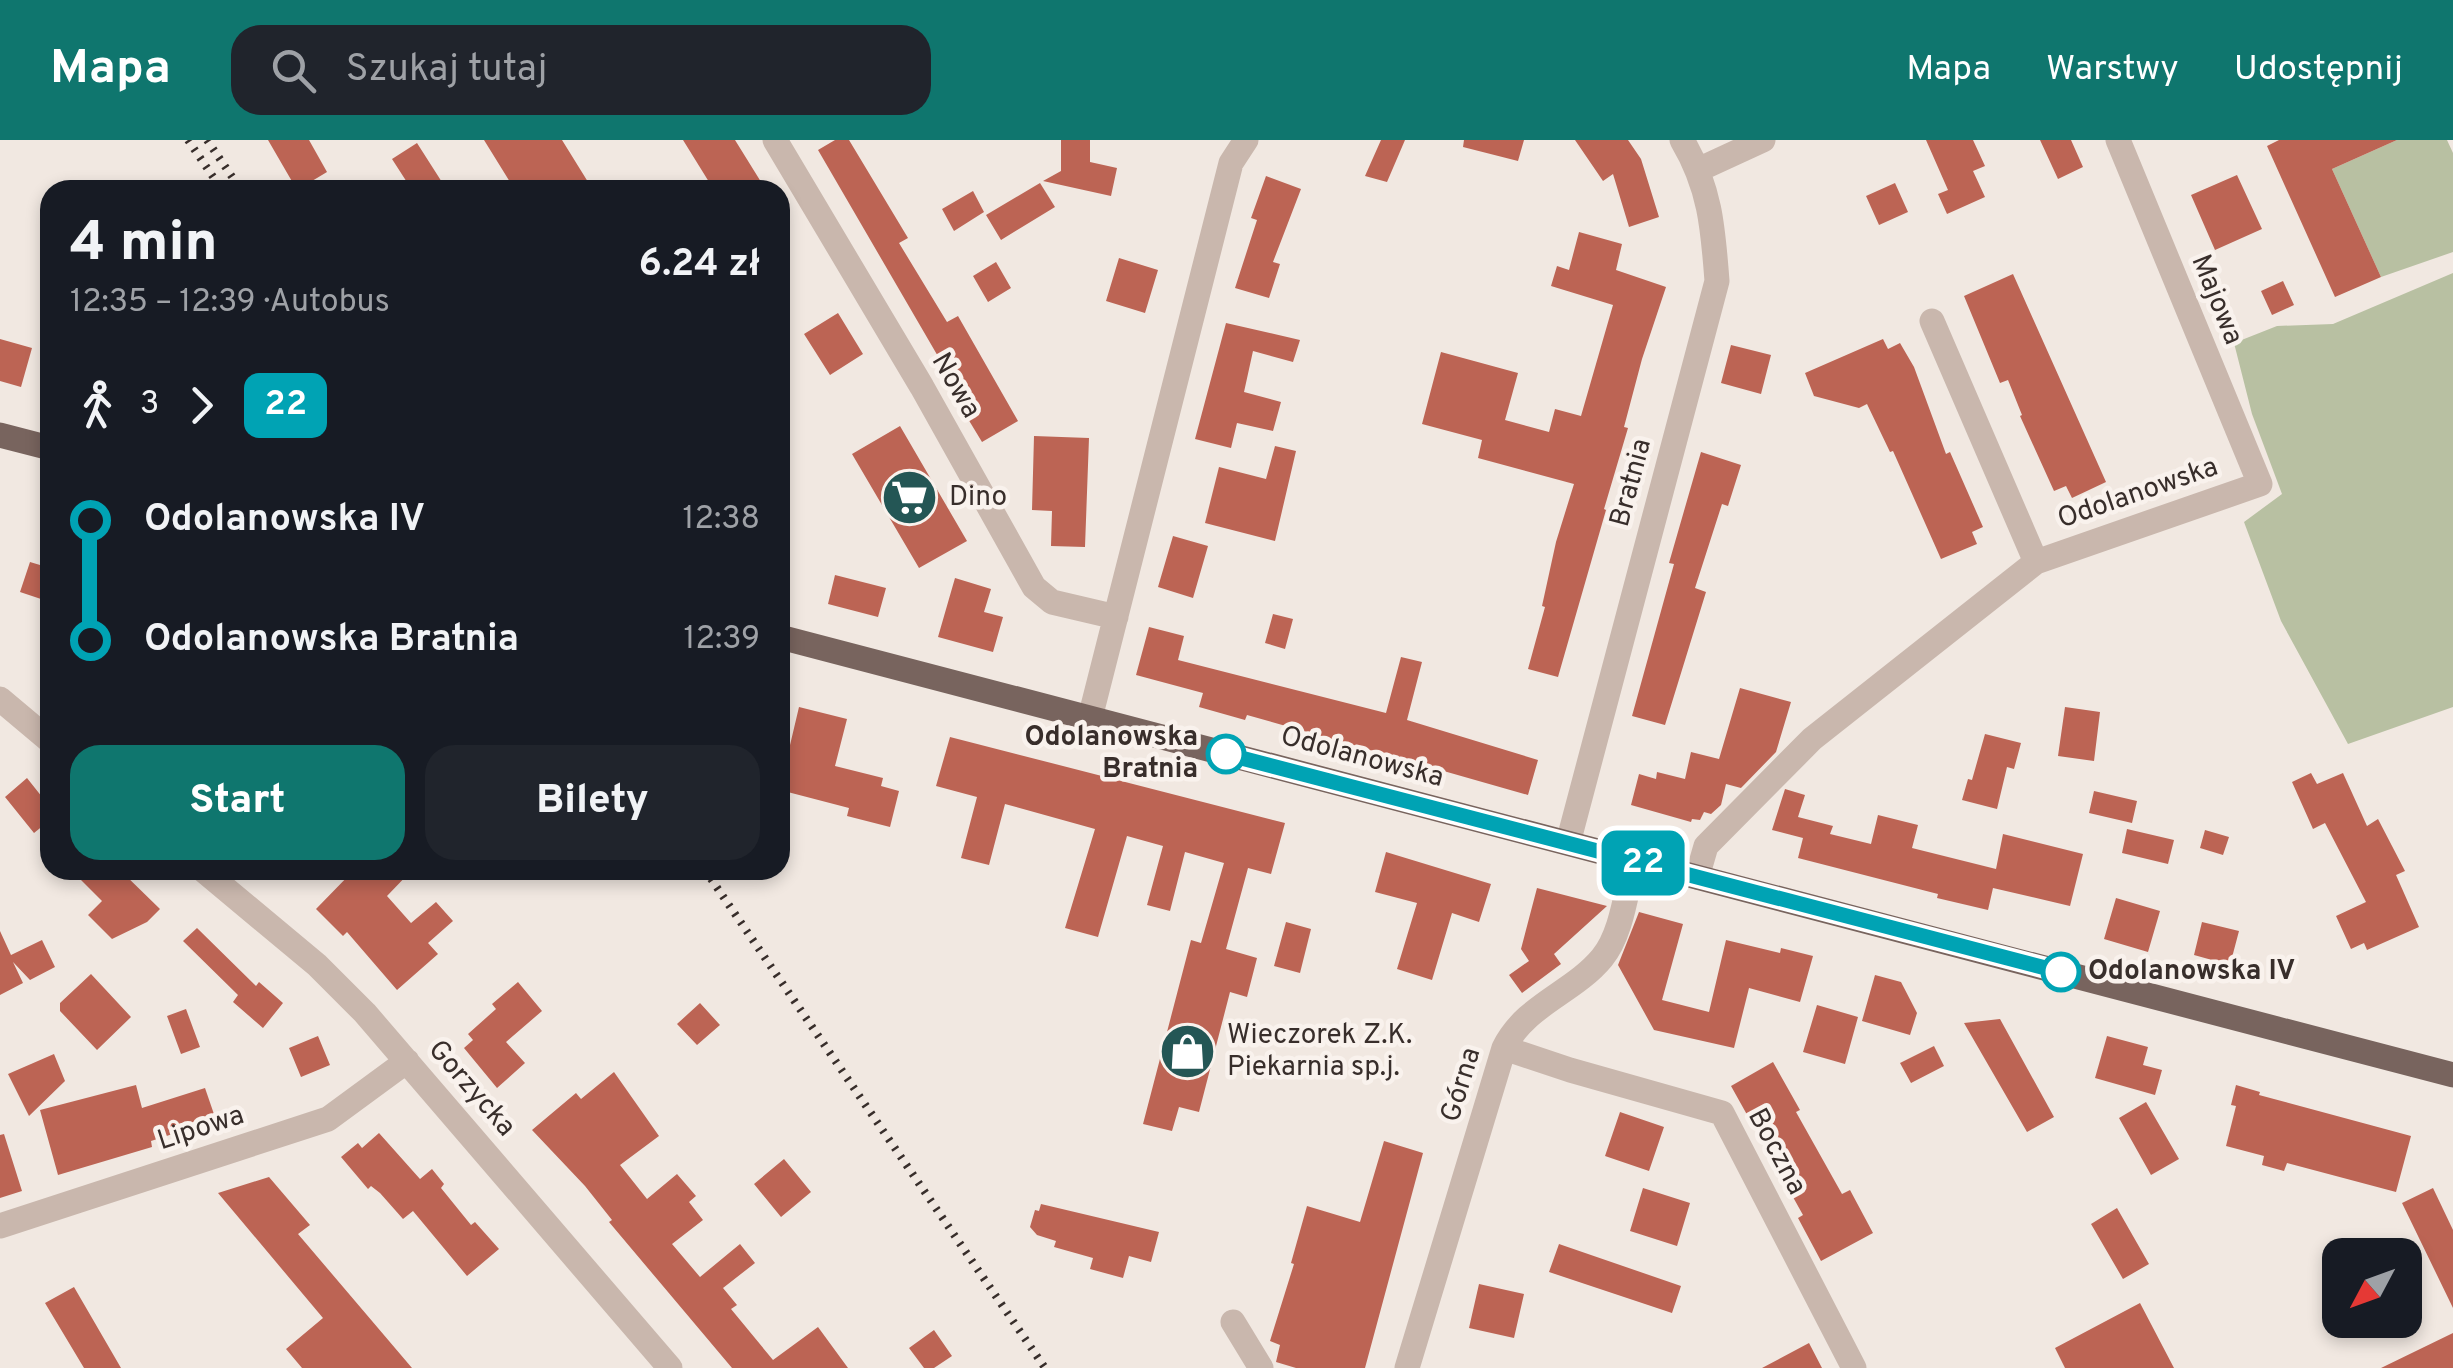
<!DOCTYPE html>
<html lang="pl">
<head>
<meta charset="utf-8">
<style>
	body { margin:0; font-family:Overpass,sans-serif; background:#20242c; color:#f1f3f6; height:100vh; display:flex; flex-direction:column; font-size:38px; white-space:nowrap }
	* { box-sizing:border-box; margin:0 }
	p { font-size:32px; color:#9ea1a6 }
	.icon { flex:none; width:55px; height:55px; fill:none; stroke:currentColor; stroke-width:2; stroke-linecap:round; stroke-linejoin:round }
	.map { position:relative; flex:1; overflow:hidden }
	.details { position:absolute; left:40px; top:40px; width:750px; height:700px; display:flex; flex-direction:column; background:#171b24; border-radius:30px; box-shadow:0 5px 15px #0003 }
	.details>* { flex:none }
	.badge { padding:0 20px; border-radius:15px; font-size:35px; line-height:65px }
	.needle { width:65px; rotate:229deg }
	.buttons { position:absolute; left:2322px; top:1098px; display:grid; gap:20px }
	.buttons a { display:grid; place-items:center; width:100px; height:100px; border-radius:20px; background:#171b24; box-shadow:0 5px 15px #0003; font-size:50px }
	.map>.badge { position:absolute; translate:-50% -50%; box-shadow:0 0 0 5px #fff }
	.legs { display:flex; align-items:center; gap:15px; height:110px; padding:0 30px; font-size:32px }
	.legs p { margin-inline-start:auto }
	.head { display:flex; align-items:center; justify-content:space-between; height:170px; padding:0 30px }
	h1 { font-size:55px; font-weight:800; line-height:75px }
	.action { display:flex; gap:20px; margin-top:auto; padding:20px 30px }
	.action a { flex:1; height:115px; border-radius:30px; background:#0f766e; color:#fff; font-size:40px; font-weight:800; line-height:115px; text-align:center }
	.action a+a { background:#20242c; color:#f1f3f6 }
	ul { padding:0 30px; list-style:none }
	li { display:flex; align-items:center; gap:35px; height:120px; font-size:38px }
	li i { display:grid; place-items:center; width:15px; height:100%; margin:0 12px; background:currentColor }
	li i::after { content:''; width:25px; height:25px; margin:-12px; border:8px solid; border-radius:50%; background:#171b24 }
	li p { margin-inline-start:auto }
	li:first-child i { background:linear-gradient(#0000 50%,currentColor 0) }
	li:last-child i { background:linear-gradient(currentColor 50%,#0000 0) }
	header { display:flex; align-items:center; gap:60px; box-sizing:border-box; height:140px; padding:0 50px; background:#0f766e; color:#fff }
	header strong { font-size:48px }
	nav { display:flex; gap:55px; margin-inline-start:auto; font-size:35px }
	.search { width:700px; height:90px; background:#20242c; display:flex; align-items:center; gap:25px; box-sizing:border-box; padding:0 35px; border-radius:30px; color:#9ea1a6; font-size:38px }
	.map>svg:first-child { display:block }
	.green { fill:#b8c0a2 }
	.building { fill:#bc6454 }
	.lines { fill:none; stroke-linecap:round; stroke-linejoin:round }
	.minor { stroke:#c9b7ad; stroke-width:25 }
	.major { stroke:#78645e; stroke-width:25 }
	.rail { stroke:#382e2b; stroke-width:8; stroke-dasharray:2.5 8; stroke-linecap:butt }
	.line-1-casing { stroke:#fff; stroke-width:22 }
	.line-1 { stroke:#00a3b4; stroke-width:15 }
	.stop-1-dot { fill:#fff; stroke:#00a3b4; stroke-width:5 }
	.labels { text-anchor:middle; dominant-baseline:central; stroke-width:9; stroke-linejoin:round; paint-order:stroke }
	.street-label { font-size:28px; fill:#382e2b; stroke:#f9f2ed }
	.poi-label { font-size:28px; fill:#382e2b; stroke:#f9f2ed; text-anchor:start }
	.stop-label { font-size:28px; font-weight:bold; fill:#382e2b; stroke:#f9f2ed; text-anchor:end }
</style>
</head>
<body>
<header>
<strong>Mapa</strong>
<div class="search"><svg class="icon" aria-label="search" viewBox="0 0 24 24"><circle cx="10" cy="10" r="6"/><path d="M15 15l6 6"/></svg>Szukaj tutaj</div>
<nav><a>Mapa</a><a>Warstwy</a><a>Udostępnij</a></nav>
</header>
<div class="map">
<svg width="2453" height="1228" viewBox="0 0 2453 1228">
	<rect width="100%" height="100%" fill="#f1e8e1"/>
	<path class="green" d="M2397,0h50l6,13v99l-72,25 -49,-108z
		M2453,133v434l-105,37 -67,-123 -37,-99 38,-28 -30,-80 -18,-71 43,-17 56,-2z"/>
	<path class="building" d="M268,0h41l18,32 -30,18z
		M484,0h78l31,50h-78z
		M683,0h52l31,50h-52z
		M835,0h14l59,98 -9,5 48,79 11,-6 60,105 -36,21 -23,-38 5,-3 -146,-251z
		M1061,0h29v22l27,6 -6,28 -68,-15 18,-10z
		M1381,0h24l-18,42 -22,-6z
		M1464,0h60l-6,21 -55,-14z
		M1575,0h53l13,19 18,58 -30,10 -16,-53 -10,7z
		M1926,0h47l12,26 -12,5 12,26 -38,17 -9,-20 10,-4z
		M2040,0h31l12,27 -25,12z
		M2279,0h118l-65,29 49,108 -46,20 -68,-151z
		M417,3l30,47h-35l-20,-31z
		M2237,35l25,54 -47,21 -24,-55z
		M1266,36l35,13 -28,73 7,2 -11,34 -34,-10 22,-68 -6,-2z
		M1040,43l15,24 -54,33 -15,-25z
		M1895,43l13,29 -29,13 -13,-29z
		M973,51l11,21 -30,19 -12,-22z
		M1579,92l43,12 -6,26 50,17 -24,72 -18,68 4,1 -24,81 2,1 -48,167 -30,-8 17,-62 -3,-1 14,-64 18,-58 -96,-26 4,-18 -60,-16 19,-72 77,21 -13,47 44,12 6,-23 26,7 32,-111 -62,-19 6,-20 12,4z
		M1119,118l39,12 -13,43 -39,-12z
		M996,122l15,26 -23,14 -15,-26z
		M2013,134l93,208 -34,16 -6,-12 -12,5 -34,-75 2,-1 -14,-35 -8,3 -36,-87z
		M2283,141l11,24 -22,10 -11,-24z
		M838,173l25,41 -33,21 -26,-41z
		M1226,183l74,17 -7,22 -40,-11 -9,41 37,10 -8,29 -36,-8 -6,25 -36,-9z
		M0,199l32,9 -11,39 -21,-6z
		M1883,199l5,10 12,-6 14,24 32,87 4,-2 33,75 -11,5 5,12 -36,15 -48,-108 -3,1 -23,-48 -8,4 -45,-12 -9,-23z
		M1731,205l40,10 -10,39 -40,-11z
		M900,286l67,115 -48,27 -67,-114z
		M1034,296l55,2 -4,109 -34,-1 1,-35 -20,-1z
		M1275,306l21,5 -21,90 -70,-18 14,-56 47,12z
		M1701,312l40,13 -13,41 -6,-2 -27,84 11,4 -41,133 -33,-9 42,-152 -5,-1z
		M1173,396l35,10 -15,52 -35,-11z
		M30,422l20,6v34l-30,-10z
		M835,435l51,13 -8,29 -50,-13z
		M955,438l36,11 -7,23 19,5 -10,35 -55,-15z
		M1273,474l20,5 -8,30 -20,-6z
		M1149,487l35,9 -6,24 208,53 15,-56 21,5 -15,58 131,40 -10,35 -281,-80 -2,5 -46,-13 4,-14 -67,-18z
		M1740,548l51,14 -15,50 -35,36 -15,-4 -5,21 -10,9 -7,-2 -4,8 -8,-1 -1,3 -60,-17 8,-31 17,5 1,-7 28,7 6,-27 28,7z
		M799,567l48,12 -12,47 48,12 -2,8 18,5 -9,36 -43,-11 2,-8 -69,-18v-30l6,2z
		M2065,567l35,5 -6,49 -36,-5z
		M1985,594l36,9 -7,26 -7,-2 -10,42 -35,-9 6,-21 4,1z
		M950,597l335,86 -14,51 -23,-6 -22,81 31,9 -10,39 -17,-5 -31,120 -20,-5 -7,24 -29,-7 48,-184 10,3 23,-80 -39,-11 -15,59 -23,-6 16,-59 -36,-10 -29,101 -33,-9 30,-99 -90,-25 -16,61 -28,-7 16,-61 -41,-11z
		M2311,633l6,11 26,-11 24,53 11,-7 27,52 -9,4 23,52 -52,23 -3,-7 -13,6 -15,-33 30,-14 -41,-79 -12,6 -21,-47z
		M27,638l23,29v13l-16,13 -29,-36z
		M1785,649l20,6 -7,22 35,9 -3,8 41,10 7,-29 40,10 -6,23 84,21 7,-35 80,20 -13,52 -77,-18 -5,22 -51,-12 1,-4 -140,-36 5,-20 -31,-8z
		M2094,651l43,10 -5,22 -43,-10z
		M2127,689l47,11 -6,24 -46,-11z
		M2205,690l24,7 -6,18 -23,-7z
		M1386,712l105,32 -12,38 -27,-9 -20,67 -35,-11 20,-66 -42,-11z
		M71,730h49l40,39 -13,13 -35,17 -24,-24 14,-14z
		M354,730h58l-25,26 24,27 25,-21 17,19 -25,22 10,11 -41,36 -50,-58 -4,4 -27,-27z
		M1537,748l70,18 -53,48 7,10 -39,29 -13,-18 20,-14 -8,-12z
		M2116,758l44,13 -12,41 -44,-13z
		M1639,772l44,12 -21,76 47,12 17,-72 54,13 1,-5 32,8 -13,46 -51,-14 -15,60 -80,-18 -36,-65z
		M1286,782l25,7 -11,44 -26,-7z
		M2202,782l37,9 -9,34 -36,-10z
		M197,788l59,58 3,-4 24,21 -20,25 -30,-26 5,-7 -55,-54z
		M0,791l11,24 31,-15 13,27 -25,13 -17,-18 10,21 -23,12z
		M91,834l40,43 -34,33 -37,-39v-8z
		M1875,835l26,7 16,31 -7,22 -48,-14z
		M518,842l24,29 -36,31 19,21 -28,25 -33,-40 9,-8 -5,-6 28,-25 -4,-5z
		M700,863l20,22 -23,20 -20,-21z
		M1817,865l41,12 -13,47 -42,-12z
		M186,869l14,38 -19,7 -14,-38z
		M2000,879l54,98 -27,15 -63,-109z
		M318,896l12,29 -29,12 -12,-29z
		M2107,896l41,11 -5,18 19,5 -7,25 -60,-17z
		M1934,906l10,20 -33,17 -11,-20z
		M54,914l11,27 -36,35 -21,-42z
		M1773,922l27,48 -4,2 46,82 8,-4 23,43 -52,28 -23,-43 5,-3 -72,-129z
		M614,932l45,64 -39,29 27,34 30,-25 19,22 -7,6 14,18 -31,24 28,33 40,-33 15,19 -32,25 14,17 -6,4 42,51 45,-33 30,41h-116l-123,-146 3,-2 -27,-34 -53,-56 44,-37 5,6z
		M136,945l6,23 63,-20 11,32 -65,21 1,6 -94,28 -18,-65z
		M2236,945l24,7 -1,3 152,41 -15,56 -109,-29 -3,8 -22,-6 2,-9 -38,-10 10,-40 -5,-1z
		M2146,962l33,57 -28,16 -32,-57z
		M1620,972l44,15 -15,44 -44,-15z
		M379,993l41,46 12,-10 12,15 -3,4 30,37 4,-3 24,27 -32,27 -54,-65 -10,8 -23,-26 -9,-7 -3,3 -27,-32 17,-14 4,5z
		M4,994l18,57 -22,7v-63z
		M1384,1001l39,12 -58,215h-69l-20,-6 4,-17 -10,-4 24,-77 -3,-1 16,-57 53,16z
		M784,1019l27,33 -30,25 -27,-33z
		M269,1037l41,48 -12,9 114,134h-110l-16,-19 37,-31 -105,-125z
		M1643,1048l47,15 -13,43 -47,-15z
		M2433,1048l20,42v78l-51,-105z
		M1041,1064l118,28 -8,30 -22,-6 -6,22 -33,-9 3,-11 -39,-11 2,-6 -19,-6 -7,-8 5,-17 4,1z
		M2117,1068l32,56 -26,15 -32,-55z
		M1559,1104l122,42 -9,27 -123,-41z
		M1479,1144l45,10 -10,44 -45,-10z
		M74,1147l47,81h-37l-39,-65z
		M2140,1163l34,65h-109l-10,-20z
		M934,1190l18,26 -18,12h-10l-15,-20z
		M2453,1193v35h-72z
		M1809,1203l13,25h-60z"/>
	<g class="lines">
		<path class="minor" d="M775,0l147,247 112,200 18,15 64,15
			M1700,29l63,-29
			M1932,181l104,241
			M0,559l50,42
			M1090,578l141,-555 15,-23
			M1568,703l149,-562c-4,-54 -7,-94 -35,-141
			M203,730l114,95 48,48 305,355
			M1697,737l9,-31 106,-107 224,-177 224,-78 -142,-344
			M1504,908l66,22 152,43 132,255
			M0,1086l328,-107 79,-58
			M1233,1182l28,46
			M1407,1228l97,-320c21,-43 69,-55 98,-90 20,-24 24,-67 32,-97"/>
		<path class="major" d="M0,295l50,13
			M780,497l1673,438"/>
		<path class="rail" d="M188,0l34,50
			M207,0l34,50
			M705,730l340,498"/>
	</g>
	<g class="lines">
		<defs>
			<path id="line-1" d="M1226,614l835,218"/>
		</defs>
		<use href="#line-1" class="line-1-casing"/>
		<use href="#line-1" class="line-1"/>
	</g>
	<defs>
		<symbol id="supermarket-disc" viewBox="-11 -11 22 22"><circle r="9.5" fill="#245655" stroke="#f9f2ed"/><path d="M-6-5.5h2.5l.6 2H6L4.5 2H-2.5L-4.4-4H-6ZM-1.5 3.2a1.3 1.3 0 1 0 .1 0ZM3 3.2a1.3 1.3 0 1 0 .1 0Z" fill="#fff"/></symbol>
		<symbol id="shop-disc" viewBox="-11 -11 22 22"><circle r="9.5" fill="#245655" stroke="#f9f2ed"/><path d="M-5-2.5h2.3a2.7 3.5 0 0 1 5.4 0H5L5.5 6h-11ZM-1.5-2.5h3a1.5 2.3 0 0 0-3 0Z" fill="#fff"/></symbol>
	</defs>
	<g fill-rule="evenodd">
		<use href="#supermarket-disc" x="878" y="326" width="63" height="63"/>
		<use href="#shop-disc" x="1156" y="880" width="63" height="63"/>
	</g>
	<g class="stop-1-dot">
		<circle cx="1226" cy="614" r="18"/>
		<circle cx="2061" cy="832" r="18"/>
	</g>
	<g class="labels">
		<g class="street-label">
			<text transform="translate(2216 160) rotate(68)">Majowa</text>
			<text transform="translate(955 246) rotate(60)">Nowa</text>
			<text transform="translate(1632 343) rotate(-75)">Bratnia</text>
			<text transform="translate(2138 354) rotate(-19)">Odolanowska</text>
			<text transform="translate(1362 618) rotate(15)">Odolanowska</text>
			<text transform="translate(1462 945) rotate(-73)">Górna</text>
			<text transform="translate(471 949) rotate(49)">Gorzycka</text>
			<text transform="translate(201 989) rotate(-18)">Lipowa</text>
			<text transform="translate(1776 1012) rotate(62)">Boczna</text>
		</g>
		<g class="poi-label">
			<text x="949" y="358">Dino</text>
			<text x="1227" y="896">Wieczorek Z.K.<tspan x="1227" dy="32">Piekarnia sp.j.</tspan></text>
		</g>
		<g class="stop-label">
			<text x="1198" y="598">Odolanowska<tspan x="1198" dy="32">Bratnia</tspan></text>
			<text x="2088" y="832" text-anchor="start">Odolanowska IV</text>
		</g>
	</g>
</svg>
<div class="buttons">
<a><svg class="needle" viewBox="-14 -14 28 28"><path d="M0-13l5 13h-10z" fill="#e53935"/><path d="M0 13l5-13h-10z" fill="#9ea1a6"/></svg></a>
</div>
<b class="badge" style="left:1643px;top:723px;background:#00a3b4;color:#fff">22</b>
<section class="details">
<div class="head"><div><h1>4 min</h1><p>12:35 – 12:39 · Autobus</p></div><b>6.24 zł</b></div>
<div class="legs"><svg class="icon" aria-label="walk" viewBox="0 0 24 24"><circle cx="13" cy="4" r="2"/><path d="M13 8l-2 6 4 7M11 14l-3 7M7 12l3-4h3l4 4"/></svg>3<svg class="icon" aria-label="forward" viewBox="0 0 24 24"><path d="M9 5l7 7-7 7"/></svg><b class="badge" style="background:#00a3b4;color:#fff">22</b></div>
<ul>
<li><i style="color:#00a3b4"></i><b>Odolanowska IV</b><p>12:38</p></li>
<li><i style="color:#00a3b4"></i><b>Odolanowska Bratnia</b><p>12:39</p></li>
</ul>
<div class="action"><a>Start</a><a>Bilety</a></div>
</section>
</div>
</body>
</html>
